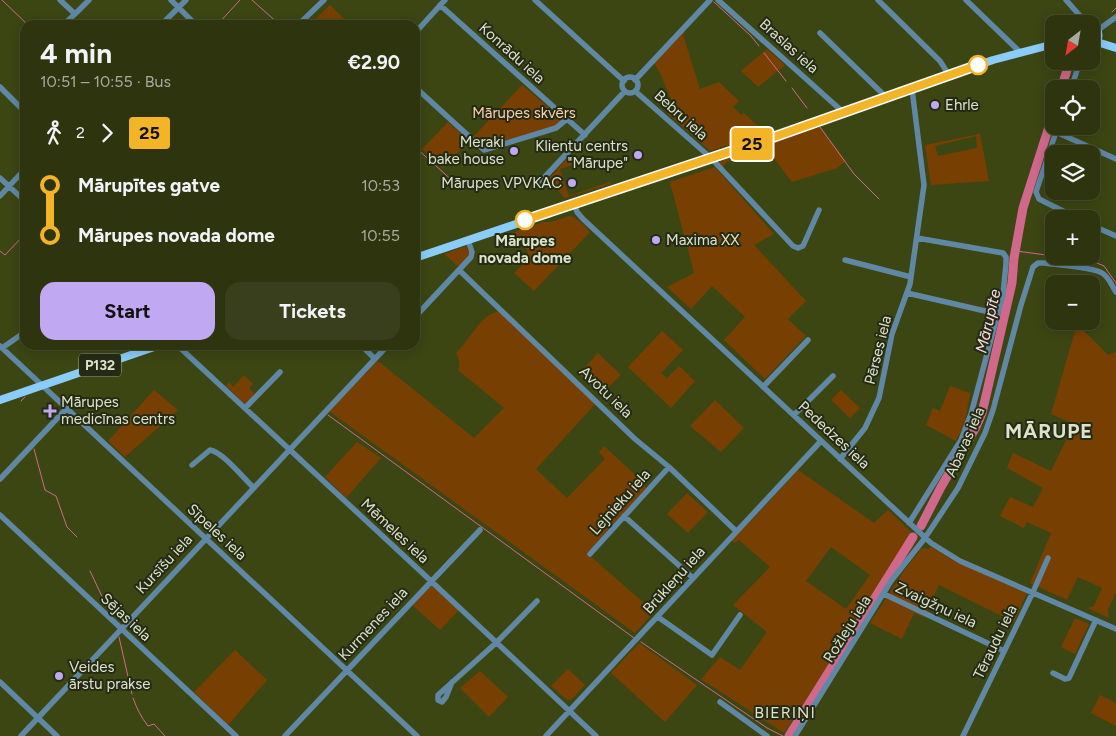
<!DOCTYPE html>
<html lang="en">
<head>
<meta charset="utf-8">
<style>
	body { margin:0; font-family:Figtree,sans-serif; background:#393f1c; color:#f1f3f6; height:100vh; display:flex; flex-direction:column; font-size:19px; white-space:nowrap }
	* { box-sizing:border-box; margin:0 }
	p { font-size:16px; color:#a7aa9e }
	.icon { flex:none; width:28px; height:28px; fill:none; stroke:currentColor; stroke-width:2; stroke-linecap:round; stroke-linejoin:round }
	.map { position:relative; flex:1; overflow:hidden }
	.details { position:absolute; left:20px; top:20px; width:400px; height:330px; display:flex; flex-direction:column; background:#2d340e; border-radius:15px; box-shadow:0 2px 12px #0003,0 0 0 1px #484f2e }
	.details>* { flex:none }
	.badge { padding:0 10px; border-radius:4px; font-size:18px; line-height:32px }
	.needle { width:32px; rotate:211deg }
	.controls { position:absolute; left:1045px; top:15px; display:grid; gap:10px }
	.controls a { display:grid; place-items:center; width:55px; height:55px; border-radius:10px; background:#2d340e; box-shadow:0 2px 12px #0003,0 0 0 1px #484f2e; font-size:25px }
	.map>.badge { position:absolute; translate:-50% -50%; box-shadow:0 0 0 2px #fff }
	.legs { display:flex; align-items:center; gap:8px; height:55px; padding:0 20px; font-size:16px }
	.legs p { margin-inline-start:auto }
	.head { display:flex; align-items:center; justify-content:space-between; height:85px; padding:0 20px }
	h1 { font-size:28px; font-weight:700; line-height:38px }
	.button { display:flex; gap:10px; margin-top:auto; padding:10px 20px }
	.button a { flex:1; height:58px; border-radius:15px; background:#c1a8f3; color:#111; font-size:20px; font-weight:700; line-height:58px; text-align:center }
	.button a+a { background:#393f1c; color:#f1f3f6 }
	ul { padding:0 20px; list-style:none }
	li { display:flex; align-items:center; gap:18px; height:50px; font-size:19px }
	li i { display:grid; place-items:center; width:8px; height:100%; margin:0 6px; background:currentColor }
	li i::after { content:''; width:12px; height:12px; margin:-6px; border:4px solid; border-radius:50%; background:#2d340e }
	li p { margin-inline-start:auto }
	li:first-child i { background:linear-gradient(#0000 50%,currentColor 0) }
	li:last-child i { background:linear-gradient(currentColor 50%,#0000 0) }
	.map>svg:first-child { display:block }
	.green { fill:#774002; fill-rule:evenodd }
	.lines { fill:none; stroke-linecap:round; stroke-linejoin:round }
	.stream { stroke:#d0688c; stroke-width:1 }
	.river { stroke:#d0688c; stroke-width:9 }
	.minor { stroke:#6088a4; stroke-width:5.5 }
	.major { stroke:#8accfa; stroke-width:8 }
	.line-1-casing { stroke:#fff; stroke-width:11 }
	.line-1 { stroke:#f4b427; stroke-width:8 }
	.stop-1-dot { fill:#fff; stroke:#f4b427; stroke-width:2.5 }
	.poi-dot { fill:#c1a8f3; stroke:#252a15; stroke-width:2 }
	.labels { text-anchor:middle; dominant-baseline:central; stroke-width:4; stroke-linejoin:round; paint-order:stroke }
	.shield { fill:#252a15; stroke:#a5ac92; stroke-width:1 }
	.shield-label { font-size:14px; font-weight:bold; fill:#dce3c8 }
	.street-label { font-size:15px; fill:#dce3c8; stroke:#252a15 }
	.poi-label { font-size:15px; fill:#dce3c8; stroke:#252a15; text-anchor:start }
	.park-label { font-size:15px; fill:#fbcfad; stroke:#252a15 }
	.stop-label { font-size:15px; font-weight:bold; fill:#dce3c8; stroke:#252a15 }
	.water-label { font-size:16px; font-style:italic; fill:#f9dce3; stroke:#252a15 }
	.neighbourhood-label { font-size:16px; letter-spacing:1px; fill:#dce3c8; stroke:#252a15 }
	.district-label { font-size:20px; font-weight:bold; letter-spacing:1px; fill:#dce3c8; stroke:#252a15 }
</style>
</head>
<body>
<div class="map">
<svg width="1116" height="736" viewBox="0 0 1116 736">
	<rect width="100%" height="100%" fill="#3c4613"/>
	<path class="green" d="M330,5l21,20h-32l-5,-5z
		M686,30l-3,5 17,54 19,-7 20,19 -6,6 8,8 3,-2 21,20 -55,18 -43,-38 6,-9 -13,-31 -6,-10z
		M767,49l18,16 -27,22 -17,-16z
		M522,85l39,33 1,1 -2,5 -72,22 -5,-1 -9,-9z
		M448,122l21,19 -26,27 -21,-19z
		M820,127l26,34 -9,7 -45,14 -26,-34 -41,15 -2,5 -4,-4v-2l29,-12z
		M980,134l9,47 -58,4 -6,-40zM976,136l1,12 -39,8 -3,-10z
		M570,155l2,10 -12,4 9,27 41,-14 1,2 -46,14 -14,-15 -2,-4z
		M715,167l59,67 -20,11 52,56 -18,18 18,17 -41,43 -41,-39 21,-23 -33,-31 -21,23 -24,-22 27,-14 -24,-91z
		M569,216c9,1 15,10 21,16l-56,59 -20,-18 11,-11 -1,-2 4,-6c-3,-12 -10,-13 -19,-20l34,-12h8z
		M466,246l3,6v4l-11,10 -14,-12z
		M499,311l98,91 -61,67 31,29 38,-39 -6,-7 5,-6 40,37 2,5 -59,65 67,59 -19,21 -306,-222 49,-50 96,77 30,-30 -46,-38c3,-6 1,-11 -2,-17 14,-13 23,-37 43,-42z
		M1077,324l31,31 8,-3v241l-8,16 1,9 -22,-10 7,-2 8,-18 -24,-11 -11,23 -37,-17 21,-50 -24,-11 -3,6 -24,-12 10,-19 23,10 10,-19 -36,-20 6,-15 38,18 23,-47 -23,-10z
		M662,331l21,19 -22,23 6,5 12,-12 16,15 -24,27 -43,-41z
		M598,353l23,22 -20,19 -22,-20z
		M244,375l9,9 -4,4 6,6 -10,10 -19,-18 3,-4 4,5z
		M950,386l20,7 -5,29 -9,19 -30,-16 7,-17 7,3z
		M154,390l24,20 -53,47 -17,-16z
		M841,390l19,18 -10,10 -19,-18z
		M715,400l29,28 -23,24 -31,-26z
		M357,442l24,16 -35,40 -21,-21z
		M798,470l76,53 14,-13 20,19 7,8 -4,6 3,3 -15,18 -115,169 -83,-54 19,-22 20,13 27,-38 -34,-27 37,-38 -31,-27 -4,3 -4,-3 23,-22zM831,547l39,28 -24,34 -40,-28z
		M687,493l21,19 -20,21 -21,-19z
		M931,546l18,12 78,35 -13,29 -75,-37 -15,32 -10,-4 -12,26 -32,-16 36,-55 15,-19 3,-1 4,1z
		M433,586l26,24 -19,20 -28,-25 17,-18z
		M1075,618l14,6 -14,30 -14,-7z
		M639,643l58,42 -32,37 -54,-49z
		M235,650l32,30 -39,45 -34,-33z
		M568,669l17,16 -14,15h-4l-16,-14z
		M480,671l28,26 -19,20 -29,-29z
		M1100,695l16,8v23l-25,-13z"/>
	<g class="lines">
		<path class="stream" d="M2,0l26,25
			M252,0l28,25
			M714,2l37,34 8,10
			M1112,12l4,-4
			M217,25l23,-25
			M764,53l22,28
			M792,88l15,20
			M820,127l34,47 25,25
			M415,147l40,36
			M0,251l5,4 20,-21
			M1016,251l38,5
			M1057,256l40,7 7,3 12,17
			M21,401l4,-4
			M328,415l306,223
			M34,449l11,41 11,6 11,31 10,10
			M90,571l17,36
			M119,637l13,57
			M641,642l126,86 16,8
			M133,698c4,11 8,19 15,28l6,-2 11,12"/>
		<path class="river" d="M1061,89l7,-22
			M921,526l20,-39 35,-60 6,-14 30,-130 2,-25 9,-50 31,-97
			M789,736l124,-199"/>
		<path class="minor" d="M60,0l15,14 14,-14
			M171,0l25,25
			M535,0l89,81
			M718,0l125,112
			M878,0l62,61 9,14
			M966,0l55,53
			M1066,0l15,17 1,7
			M440,5l145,130
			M63,25l12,-11
			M161,25l25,-25
			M298,25l26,-25
			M1098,30l18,-13
			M415,33l30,-33
			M820,33l66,64
			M622 85a8 8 0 1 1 16 0a8 8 0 1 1-16 0Z
			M635,80l75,-80
			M0,87l25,25
			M415,87l69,63 72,-22 11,-9
			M1071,89l9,-28
			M635,91l76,67 82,88 5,2 5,-2 16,-36
			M1058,126l-22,66 3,7 40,20
			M1056,132l60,27
			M0,178l25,23
			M541,181l84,-90
			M0,196l25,-27
			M574,203l3,9 6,7 348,324 29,18 156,68
			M1091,225l25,11
			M845,260l66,17
			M459,270l176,169 34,28 67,64
			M907,293l91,21
			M415,317l56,-60 1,-5 -4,-12
			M177,345l254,236 165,155
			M361,345l14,14
			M0,346l417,390
			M2,348l23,-16
			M763,387l45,-47
			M245,408l35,-36
			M794,415l39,-39
			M840,459l25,-31 14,-30 13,-64 18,-50 14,-99 -12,-96
			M192,465l18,-15c13,2 34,29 44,38
			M0,479l66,-70
			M0,515l236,221
			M624,516l69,62
			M909,523l52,-83 10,-26 32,-120 3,-30v-7l-3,-4 -86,-15
			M590,554l79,-87
			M884,594l120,57
			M658,617l54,38 28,-40
			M1053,673l12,6 4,-1 27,-58
			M0,682l57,54
			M452,682l-6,15 -4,5 -4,-2v-5l59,-53 40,-41
			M720,702l47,34
			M21,736l367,-391
			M285,736l195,-206
			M546,736l275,-295
			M795,736l96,-155 34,-43 33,-50 27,-55 8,-23 28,-105 12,-38 5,-4h6c14,2 48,4 58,10 7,4 10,13 14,19
			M963,736l70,-144 15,-34"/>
		<path class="major" d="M1082,24h9
			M1091,24c10,6 10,17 0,23
			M1097,42l19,6
			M415,258l359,-121 219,-77 61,-16
			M0,400l160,-55"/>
	</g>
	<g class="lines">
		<defs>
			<path id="line-1" d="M525,220l249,-83 204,-72"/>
		</defs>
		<use href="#line-1" class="line-1-casing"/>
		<use href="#line-1" class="line-1"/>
	</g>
	<g class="stop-1-dot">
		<circle cx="978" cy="65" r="9"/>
		<circle cx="525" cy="220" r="9"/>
	</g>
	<g class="poi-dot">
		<circle cx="935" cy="105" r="5"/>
		<circle cx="514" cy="151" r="5"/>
		<circle cx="638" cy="155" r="5"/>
		<circle cx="572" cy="183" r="5"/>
		<circle cx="656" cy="240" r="5"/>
		<path d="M47.5 403.5h5v5h5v5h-5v5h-5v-5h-5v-5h5z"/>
		<circle cx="59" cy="676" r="5"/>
	</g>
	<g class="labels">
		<rect class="shield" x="79" y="353.5" width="42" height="23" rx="4"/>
		<g class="shield-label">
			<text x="100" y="365">P132</text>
		</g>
		<g class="street-label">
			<text transform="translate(789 46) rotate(42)">Braslas iela</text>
			<text transform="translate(512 53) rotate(42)">Konrādu iela</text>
			<text transform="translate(681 115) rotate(42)">Bebru iela</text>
			<text transform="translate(878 350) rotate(-76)">Pērses iela</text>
			<text transform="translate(606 392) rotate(44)">Avotu iela</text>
			<text transform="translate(834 435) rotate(43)">Pededzes iela</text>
			<text transform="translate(965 442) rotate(-66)">Abavas iela</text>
			<text transform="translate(620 502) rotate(-48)">Lejnieku iela</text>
			<text transform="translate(395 531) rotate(43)">Mēmeles iela</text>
			<text transform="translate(217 532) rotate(43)">Sīpeles iela</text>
			<text transform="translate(164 564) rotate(-47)">Kursīšu iela</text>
			<text transform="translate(674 580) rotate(-48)">Brūkleņu iela</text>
			<text transform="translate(936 605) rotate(25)">Zvaigžņu iela</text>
			<text transform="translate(126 617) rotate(43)">Sējas iela</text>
			<text transform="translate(373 624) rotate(-47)">Kurmenes iela</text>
			<text transform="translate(847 629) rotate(-58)">Rožleju iela</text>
			<text transform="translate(995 642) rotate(-64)">Tēraudu iela</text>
		</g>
		<g class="poi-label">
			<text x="945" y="105">Ehrle</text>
			<text x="504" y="142" text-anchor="end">Meraki<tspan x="504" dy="17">bake house</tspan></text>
			<text x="628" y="146" text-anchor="end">Klientu centrs<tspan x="628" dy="17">"Mārupe"</tspan></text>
			<text x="562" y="183" text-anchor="end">Mārupes VPVKAC</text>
			<text x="666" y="240">Maxima XX</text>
			<text x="61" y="402">Mārupes<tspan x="61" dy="17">medicīnas centrs</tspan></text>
			<text x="69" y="667">Veides<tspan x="69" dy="17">ārstu prakse</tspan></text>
		</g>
		<g class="park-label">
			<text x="524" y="113">Mārupes skvērs</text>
		</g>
		<g class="stop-label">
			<text x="525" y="241">Mārupes<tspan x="525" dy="17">novada dome</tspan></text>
		</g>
		<g class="water-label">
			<text transform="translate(988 321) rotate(-77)">Mārupīte</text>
		</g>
		<g class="neighbourhood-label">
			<text x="785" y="712">BIERIŅI</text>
		</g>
		<g class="district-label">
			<text x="1049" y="431">MĀRUPE</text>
		</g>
	</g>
</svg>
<div class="controls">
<a><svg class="needle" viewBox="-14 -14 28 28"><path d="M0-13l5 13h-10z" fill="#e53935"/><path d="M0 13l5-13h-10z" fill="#a7aa9e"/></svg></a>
<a><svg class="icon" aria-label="locate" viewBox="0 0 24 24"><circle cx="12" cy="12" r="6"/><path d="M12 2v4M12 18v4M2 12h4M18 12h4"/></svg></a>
<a><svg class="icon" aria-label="layers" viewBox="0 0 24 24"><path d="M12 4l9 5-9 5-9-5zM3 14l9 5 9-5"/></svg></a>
<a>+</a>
<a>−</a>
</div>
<b class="badge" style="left:752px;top:144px;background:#f4b427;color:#111">25</b>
<section class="details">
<div class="head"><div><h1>4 min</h1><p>10:51 – 10:55 · Bus</p></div><b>€2.90</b></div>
<div class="legs"><svg class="icon" aria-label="walk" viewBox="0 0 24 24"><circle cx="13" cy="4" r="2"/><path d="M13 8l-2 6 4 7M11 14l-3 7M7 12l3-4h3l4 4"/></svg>2<svg class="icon" aria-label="forward" viewBox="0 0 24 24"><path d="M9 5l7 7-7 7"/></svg><b class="badge" style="background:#f4b427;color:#111">25</b></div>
<ul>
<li><i style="color:#f4b427"></i><b>Mārupītes gatve</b><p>10:53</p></li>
<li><i style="color:#f4b427"></i><b>Mārupes novada dome</b><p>10:55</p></li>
</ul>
<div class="button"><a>Start</a><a>Tickets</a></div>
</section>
</div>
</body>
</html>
